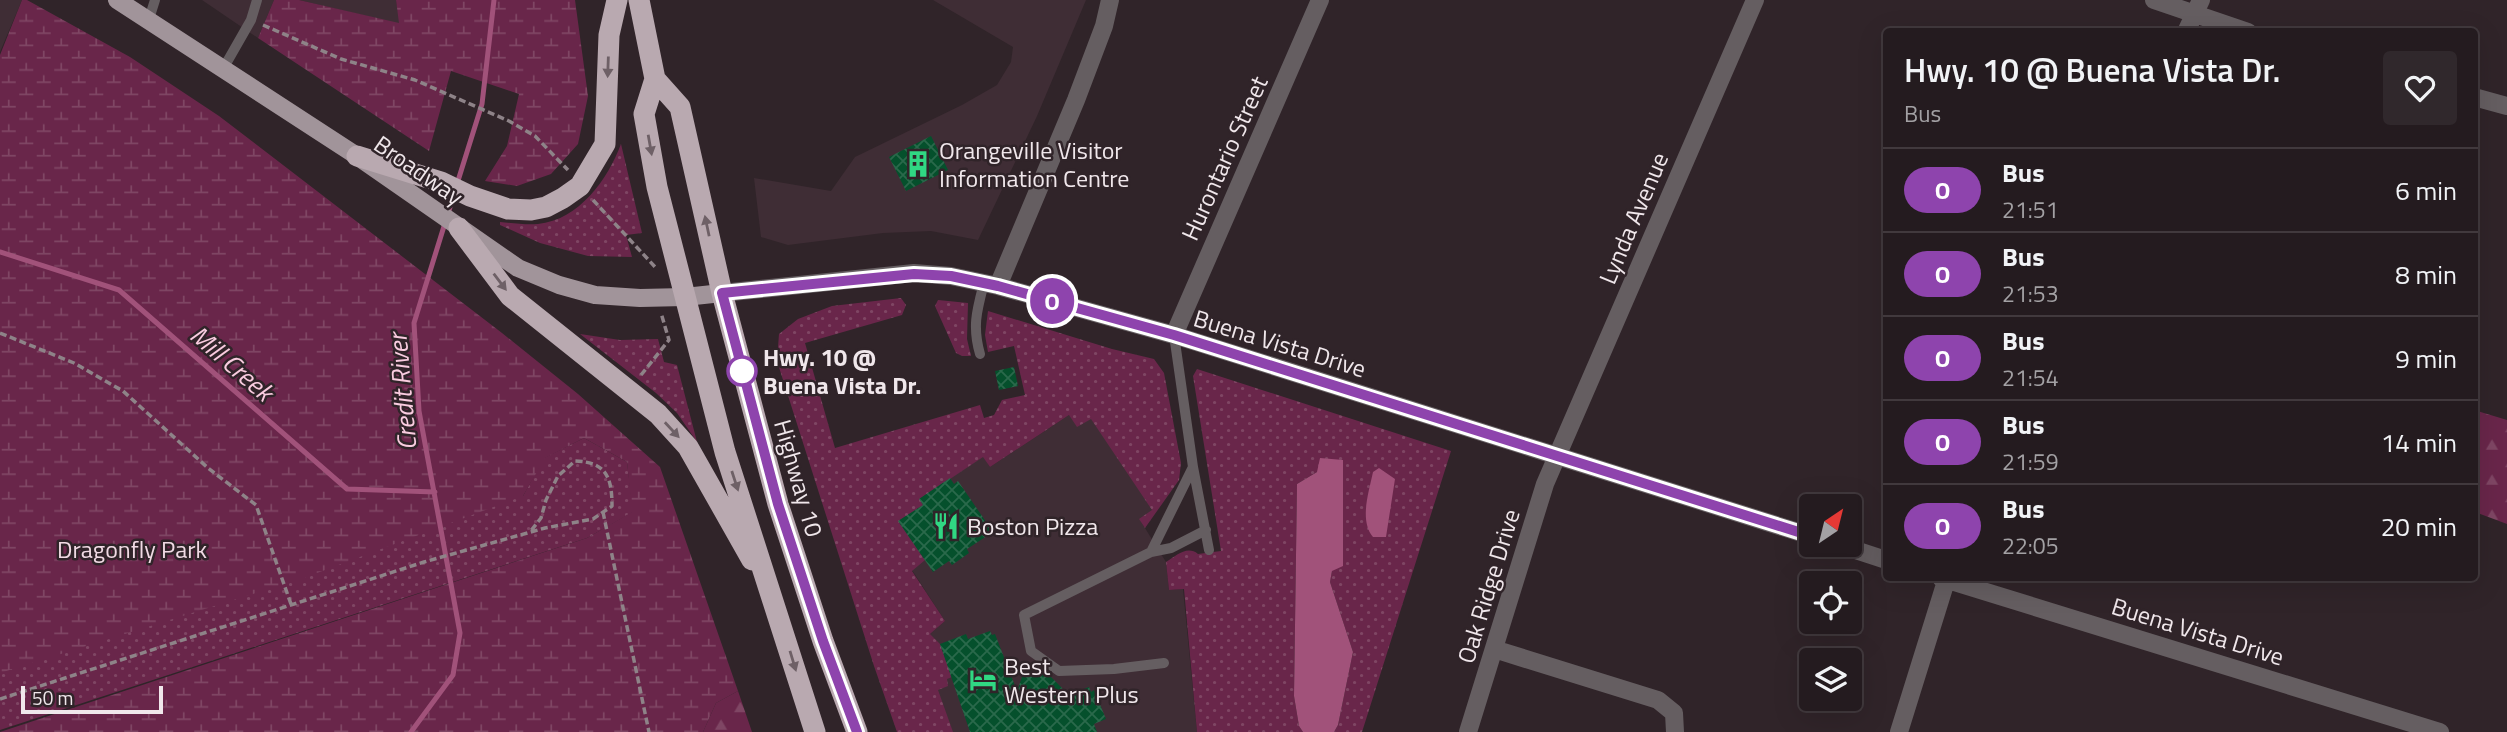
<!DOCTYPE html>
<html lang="en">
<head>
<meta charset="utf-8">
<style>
	body { margin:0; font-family:"Titillium Web",sans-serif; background:#30282c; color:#f1f3f6; height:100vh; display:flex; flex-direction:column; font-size:26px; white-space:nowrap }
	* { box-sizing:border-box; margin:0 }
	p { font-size:23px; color:#a3a1a4 }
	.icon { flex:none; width:38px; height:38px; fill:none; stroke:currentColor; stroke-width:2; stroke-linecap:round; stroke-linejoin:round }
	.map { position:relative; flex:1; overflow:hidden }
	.panel { position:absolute; left:1883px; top:28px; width:595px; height:553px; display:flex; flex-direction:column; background:#241b1f; border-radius:7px; box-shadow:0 7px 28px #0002,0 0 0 2px #41393d }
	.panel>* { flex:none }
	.badge { padding:0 14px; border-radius:23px; font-size:24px; line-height:46px }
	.needle { width:46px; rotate:35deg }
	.buttons { position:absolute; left:1799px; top:494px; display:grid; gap:14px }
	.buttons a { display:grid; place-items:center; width:63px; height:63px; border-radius:7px; background:#241b1f; box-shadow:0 7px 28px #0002,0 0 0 2px #41393d; font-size:35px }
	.scale { position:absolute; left:21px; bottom:18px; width:142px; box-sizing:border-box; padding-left:7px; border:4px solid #f0e7eb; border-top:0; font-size:19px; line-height:24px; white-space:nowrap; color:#f0e7eb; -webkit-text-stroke:5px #302429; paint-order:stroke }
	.map>.badge { position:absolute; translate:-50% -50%; box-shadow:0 0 0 4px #fff }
	.round { display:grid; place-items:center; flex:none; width:74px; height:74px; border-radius:7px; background:#30282c }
	.headline { display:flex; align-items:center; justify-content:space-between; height:119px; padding:0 21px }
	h1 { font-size:33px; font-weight:600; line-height:52px }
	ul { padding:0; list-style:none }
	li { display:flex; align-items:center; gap:21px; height:84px; padding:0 21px; border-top:2px solid #41393d }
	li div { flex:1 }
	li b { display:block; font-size:26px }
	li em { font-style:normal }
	li .badge { min-width:77px; font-weight:700; text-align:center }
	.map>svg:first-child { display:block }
	.built { fill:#3f2d35 }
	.green { fill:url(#green-dots) }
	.forest { fill:url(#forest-firs) }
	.wetland { fill:url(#wetland-marsh) }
	.water { fill:#a1527a }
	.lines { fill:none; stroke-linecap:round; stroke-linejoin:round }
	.stream { stroke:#a1527a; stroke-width:5 }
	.building { fill:url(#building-cross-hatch) }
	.path { stroke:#8e8388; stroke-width:3.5; stroke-dasharray:7 3.5; stroke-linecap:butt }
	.lane { stroke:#655e61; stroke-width:10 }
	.street { stroke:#655e61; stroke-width:18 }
	.primary { stroke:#a1949a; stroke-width:18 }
	.highway { stroke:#b9a9b0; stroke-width:21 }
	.oneway { fill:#6e6066 }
	.line-casing { stroke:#fff; stroke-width:16 }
	.line { stroke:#8e44ad; stroke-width:10 }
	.stop-dot { fill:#fff; stroke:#8e44ad; stroke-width:3.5 }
	.labels { text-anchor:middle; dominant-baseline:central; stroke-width:5; stroke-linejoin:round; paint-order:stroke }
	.poi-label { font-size:24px; fill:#f0e7eb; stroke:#302429; text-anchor:start }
	.street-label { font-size:24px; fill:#f0e7eb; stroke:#302429 }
	.stop-label { font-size:24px; font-weight:bold; fill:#f0e7eb; stroke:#302429; text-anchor:start }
	.park-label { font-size:24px; fill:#f1dae4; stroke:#302429 }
	.water-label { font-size:26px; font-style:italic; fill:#facce0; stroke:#302429 }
</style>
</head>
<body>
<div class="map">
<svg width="2507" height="732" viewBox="0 0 2507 732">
	<defs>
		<pattern id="green-dots" width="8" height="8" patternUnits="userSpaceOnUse" patternTransform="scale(1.75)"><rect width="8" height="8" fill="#69264a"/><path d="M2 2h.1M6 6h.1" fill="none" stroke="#7f4664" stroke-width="1.8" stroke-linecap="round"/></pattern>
		<pattern id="forest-firs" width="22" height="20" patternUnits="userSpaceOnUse" patternTransform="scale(1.75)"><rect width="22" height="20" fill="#69264a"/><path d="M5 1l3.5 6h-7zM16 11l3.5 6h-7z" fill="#7f4664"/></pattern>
		<pattern id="wetland-marsh" width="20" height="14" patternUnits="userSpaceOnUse" patternTransform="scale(1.75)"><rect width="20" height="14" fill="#69264a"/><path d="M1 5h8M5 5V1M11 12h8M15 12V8" fill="none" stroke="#7f4664"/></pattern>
		<pattern id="building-cross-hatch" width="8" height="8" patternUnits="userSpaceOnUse" patternTransform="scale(1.75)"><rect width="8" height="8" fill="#05502c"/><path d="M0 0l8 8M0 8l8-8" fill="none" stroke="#2a694b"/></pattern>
	</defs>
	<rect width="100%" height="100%" fill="#302429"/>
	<path class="built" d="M0,0h22l-22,52z
		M202,0h72l-16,38z
		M299,0h97l4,24z
		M933,0h153l-49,116 -59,124 -47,-9 -48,2 -95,12 -27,-8 -7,-59 77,13 24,-34 107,-52 35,-20 14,-23 2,-15z
		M1069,415l22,3 62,92 -13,10 26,42 3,28 14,-1 14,143h-260l-7,-98 15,-13 -33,-51 -14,-49 24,-16 -3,-6 64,-43 7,11z"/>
	<path class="green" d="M621,144l21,89 -16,2 6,22 -44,-1 -48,-13 -40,-18v-3c12,1 26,3 38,2 41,-4 70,-45 83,-80z
		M901,298l5,7 -4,10 -97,28 30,105 145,-43 4,13 10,-3 8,-15 23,-5 -11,-49 -26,6 -3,-17 3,-24 124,38 42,10 10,14 17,90 -2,17 -34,48 -6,-9 13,-9 -61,-91 -14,8 -8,-12 -79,52 -7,-10 -63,42 3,6 -24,16 26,39 -13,11 33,50 -15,13 10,10 12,33 -5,2 1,7 -10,4 15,42h-56l-23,-66 -97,-305 2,-27 19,-15 34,-13z
		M938,300l30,3 -1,36 4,17h-9l-6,-3 -21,-47z
		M0,316l523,180 21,-38 40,-20 43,24 6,50 -46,26 -587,192z
		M580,334l40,6 38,-1 6,23 13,3 20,77 -20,-29 -21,-20z
		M1197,369l254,82 -89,281h-28l4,-7 15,-73 -23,-70 2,-11 -15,-99 -20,12 -3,212 5,30 4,6h-106l-13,-143 -15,1 -3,-28c10,-6 21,-17 32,-8l23,-3 -28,-175z"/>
	<path class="forest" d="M2474,410l33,10v104l-32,-12z
		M738,691l14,41h-49l13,-29z"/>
	<path class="wetland" d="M22,0h5l103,57 89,59 283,217 76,61 82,73 78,224 -22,12 -13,29h-703l587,-194 45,-26 -5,-50 -43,-24 -39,20 -22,38 -222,83 -301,94v-618z
		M274,0h25l100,23 -3,-23h179l13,96 -10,48 -27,30 -34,12 -32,-5 22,-35 12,-52 -68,-23 -22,80 -171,-113z"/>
	<path class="water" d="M1320,458l23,2v106l-11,5 -2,11 23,70 -15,73 -4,7h-31l-4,-6 -5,-30 3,-212 20,-12z
		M1379,468l16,11 -9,58h-13c-14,-17 -4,-45 0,-65z"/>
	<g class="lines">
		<path class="stream" d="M457,184l25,-80 12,-104
			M448,214l6,-21
			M0,252l119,38 228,199 88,3
			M411,732l42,-57 7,-42 -41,-222 -5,-88 31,-100"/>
	</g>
	<path class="building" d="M931,136l17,34 -42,21 -17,-34z
		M1014,367l4,19 -19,4 -4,-19z
		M950,478l4,6 4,-3 35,51 -26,17 2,4 -17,12 -3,-4 -16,11 -35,-51 25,-16 -4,-6z
		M990,631l2,4 3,-1 22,57 10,-28 22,12 20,20 20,-8 2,5 3,-2 12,29 -12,5 3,8h-127l-30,-88 26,-10 2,5z"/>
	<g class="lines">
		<path class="path" d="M263,25l78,34 74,21 94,41 26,15 33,34
			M593,200l64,69
			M0,333l74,30 49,28 85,77 48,37 36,102
			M641,375l28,-35 -8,-27
			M603,512l46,220
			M0,699l424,-137 121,-34 48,-9 19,-13c0,-29 -6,-44 -37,-45l-17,15 -12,24 -5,18 -11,14"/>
		<path class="lane" d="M149,19l6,-19
			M223,69l28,-49 6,-20
			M1174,335l19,132 16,83
			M980,354c-8,-28 -3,-44 4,-71
			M1151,552l20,-4 35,-18
			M1164,663l-50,6 -55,2 -28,-20 -7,-36 127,-63 42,-85"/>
		<path class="street" d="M2154,0l94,32
			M2186,32l15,-32
			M2474,97l33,9
			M998,286l78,-186 28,-74 6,-26
			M722,293l192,-20 37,3 47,10 176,49 637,201
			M1174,335l146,-335
			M1837,544l49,16
			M1941,578l499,154
			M1494,649l164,51 16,13 1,19
			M1468,732l77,-248 210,-484
			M1899,732l48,-154"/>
		<path class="primary" d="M117,0l240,156 161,112 41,17 36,10 45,3 45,-1 37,-4"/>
		<path class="highway" d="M639,0l16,79 -11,35 13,73 68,265 90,280
			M655,79l25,28 42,186 56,211 45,137 34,91
			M357,156l84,26 29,14 38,13 23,1 15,-3 17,-9 17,-12 25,-42 4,-109 8,-35
			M459,228l51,68 148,118 30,33 64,113"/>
	</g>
	<defs><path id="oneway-solid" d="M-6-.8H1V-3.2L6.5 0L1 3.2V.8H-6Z" transform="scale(1.75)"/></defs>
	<g class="oneway">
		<use href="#oneway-solid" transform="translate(608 67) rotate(92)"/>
		<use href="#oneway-solid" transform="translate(650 145) rotate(80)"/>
		<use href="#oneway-solid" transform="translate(707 226) rotate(-102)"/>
		<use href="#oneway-solid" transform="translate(500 282) rotate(53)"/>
		<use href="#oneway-solid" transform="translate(672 430) rotate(47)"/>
		<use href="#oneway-solid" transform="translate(735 481) rotate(72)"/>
		<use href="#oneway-solid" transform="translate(793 661) rotate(73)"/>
	</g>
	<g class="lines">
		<defs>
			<path id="line" d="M857,732l-34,-91 -45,-137 -56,-211 192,-19 37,2 47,10 176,49 637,201"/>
		</defs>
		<use href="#line" class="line-casing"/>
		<use href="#line" class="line"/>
	</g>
	<defs>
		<symbol id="building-bare" viewBox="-9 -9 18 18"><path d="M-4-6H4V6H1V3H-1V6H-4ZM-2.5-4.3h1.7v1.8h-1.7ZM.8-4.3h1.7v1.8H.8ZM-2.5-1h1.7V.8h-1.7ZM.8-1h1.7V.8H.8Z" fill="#30d883" stroke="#302429" stroke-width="2.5" paint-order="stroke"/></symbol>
		<symbol id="restaurant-bare" viewBox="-9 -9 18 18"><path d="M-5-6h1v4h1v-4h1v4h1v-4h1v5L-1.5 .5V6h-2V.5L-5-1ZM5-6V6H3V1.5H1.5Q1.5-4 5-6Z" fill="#30d883" stroke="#302429" stroke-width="2.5" paint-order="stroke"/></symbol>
		<symbol id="hotel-bare" viewBox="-9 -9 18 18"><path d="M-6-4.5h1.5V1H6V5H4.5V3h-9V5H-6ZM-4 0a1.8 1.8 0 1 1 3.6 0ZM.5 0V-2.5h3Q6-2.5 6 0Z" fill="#30d883" stroke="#302429" stroke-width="2.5" paint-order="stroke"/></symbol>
	</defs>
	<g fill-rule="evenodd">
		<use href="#building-bare" x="899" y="145" width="38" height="38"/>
		<use href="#restaurant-bare" x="927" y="507" width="38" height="38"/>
		<use href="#hotel-bare" x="964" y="661" width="38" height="38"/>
	</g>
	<circle class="stop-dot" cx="742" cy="371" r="14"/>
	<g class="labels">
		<g class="poi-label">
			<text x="939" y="150">Orangeville Visitor<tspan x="939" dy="28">Information Centre</tspan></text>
			<text x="967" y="526">Boston Pizza</text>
			<text x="1004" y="666">Best<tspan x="1004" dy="28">Western Plus</tspan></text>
		</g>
		<g class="street-label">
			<text transform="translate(1224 158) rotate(-66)">Hurontario Street</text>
			<text transform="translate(419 170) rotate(35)">Broadway</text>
			<text transform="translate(1633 218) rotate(-67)">Lynda Avenue</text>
			<text transform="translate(1280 343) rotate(17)">Buena Vista Drive</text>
			<text transform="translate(799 478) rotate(74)">Highway 10</text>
			<text transform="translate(1488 586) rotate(-73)">Oak Ridge Drive</text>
			<text transform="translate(2198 631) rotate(17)">Buena Vista Drive</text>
		</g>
		<g class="stop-label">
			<text x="763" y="357">Hwy. 10 @<tspan x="763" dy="28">Buena Vista Dr.</tspan></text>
		</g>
		<g class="park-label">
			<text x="132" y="549">Dragonfly Park</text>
		</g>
		<g class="water-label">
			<text transform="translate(232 363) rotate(41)">Mill Creek</text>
			<text transform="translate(402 392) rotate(-95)">Credit River</text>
		</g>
	</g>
</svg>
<div class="buttons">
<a><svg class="needle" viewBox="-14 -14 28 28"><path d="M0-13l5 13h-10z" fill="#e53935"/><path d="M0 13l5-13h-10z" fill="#a3a1a4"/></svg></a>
<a><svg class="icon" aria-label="locate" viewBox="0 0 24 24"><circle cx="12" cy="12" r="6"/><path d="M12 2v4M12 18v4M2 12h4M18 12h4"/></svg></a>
<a><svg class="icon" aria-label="layers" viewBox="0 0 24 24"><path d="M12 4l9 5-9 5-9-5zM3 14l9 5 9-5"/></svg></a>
</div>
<div class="scale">50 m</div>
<b class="badge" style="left:1052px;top:301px;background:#8e44ad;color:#fff">O</b>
<section class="panel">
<div class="headline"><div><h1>Hwy. 10 @ Buena Vista Dr.</h1><p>Bus</p></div><a class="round"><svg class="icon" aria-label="heart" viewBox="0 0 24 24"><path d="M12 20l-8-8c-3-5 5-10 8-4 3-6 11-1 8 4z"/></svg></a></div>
<ul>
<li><span class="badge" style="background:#8e44ad;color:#fff">O</span><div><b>Bus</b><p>21:51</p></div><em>6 min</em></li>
<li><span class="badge" style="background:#8e44ad;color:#fff">O</span><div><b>Bus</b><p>21:53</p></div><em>8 min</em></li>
<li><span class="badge" style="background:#8e44ad;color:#fff">O</span><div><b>Bus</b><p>21:54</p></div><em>9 min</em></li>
<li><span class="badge" style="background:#8e44ad;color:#fff">O</span><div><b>Bus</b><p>21:59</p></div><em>14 min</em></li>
<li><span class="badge" style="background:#8e44ad;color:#fff">O</span><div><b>Bus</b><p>22:05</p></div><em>20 min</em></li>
</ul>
</section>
</div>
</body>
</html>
